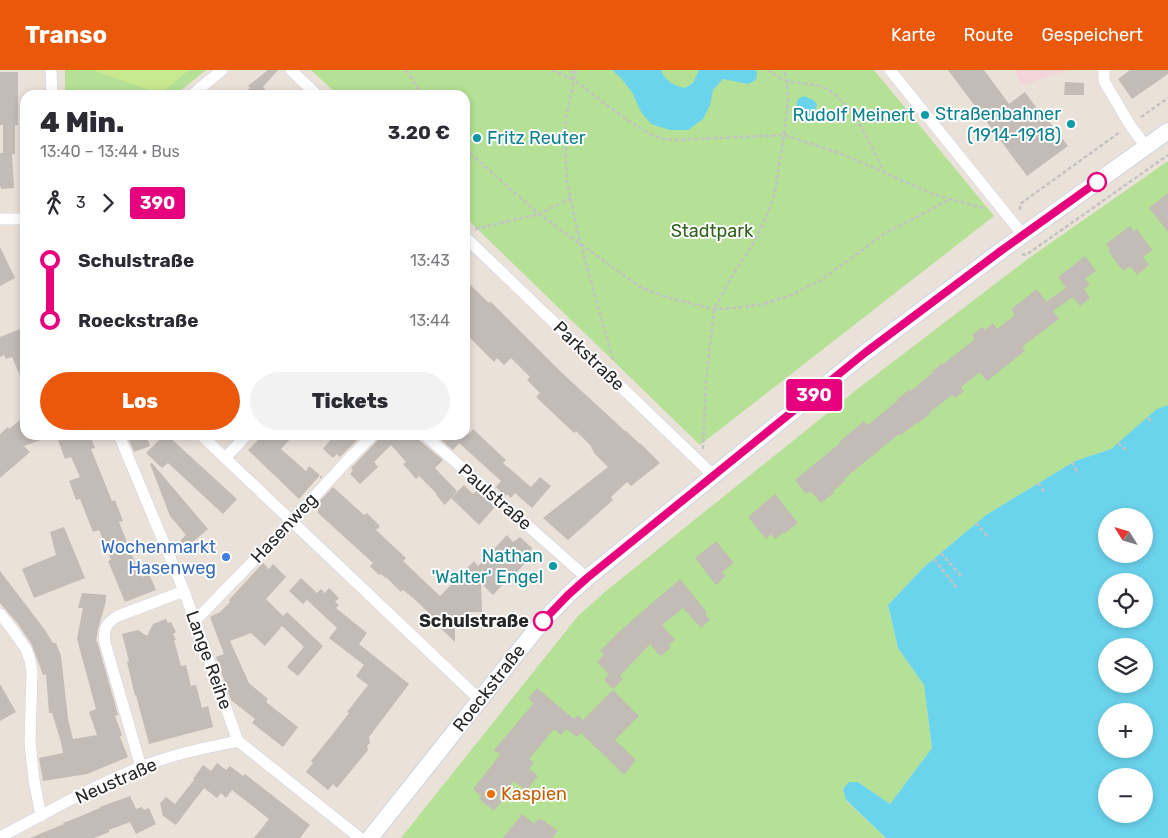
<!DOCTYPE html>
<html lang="de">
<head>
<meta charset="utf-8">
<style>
	body { margin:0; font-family:Rubik,sans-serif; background:#f2f2f3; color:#2b2b33; height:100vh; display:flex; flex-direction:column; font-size:19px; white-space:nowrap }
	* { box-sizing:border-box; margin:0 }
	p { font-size:16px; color:#7c7c81 }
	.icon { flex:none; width:28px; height:28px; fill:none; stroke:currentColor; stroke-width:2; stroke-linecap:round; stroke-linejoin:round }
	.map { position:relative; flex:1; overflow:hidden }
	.panel { position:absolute; left:20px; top:20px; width:450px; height:350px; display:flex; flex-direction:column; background:#fff; border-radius:15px; box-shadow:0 2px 8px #0003 }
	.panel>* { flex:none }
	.badge { padding:0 10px; border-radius:4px; font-size:18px; line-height:32px }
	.needle { width:32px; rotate:307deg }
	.buttons { position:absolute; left:1098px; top:438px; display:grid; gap:10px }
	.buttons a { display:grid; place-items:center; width:55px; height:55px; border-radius:50%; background:#fff; box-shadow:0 2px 8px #0003; font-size:25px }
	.map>.badge { position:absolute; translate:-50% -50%; box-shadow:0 0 0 2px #fff }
	.legs { display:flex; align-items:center; gap:8px; height:55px; padding:0 20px; font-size:16px }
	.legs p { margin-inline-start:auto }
	.overview { display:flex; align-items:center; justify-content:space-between; height:85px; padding:0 20px }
	h1 { font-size:28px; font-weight:800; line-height:38px }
	.primary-button { display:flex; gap:10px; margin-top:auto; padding:10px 20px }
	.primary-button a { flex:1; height:58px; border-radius:30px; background:#ea580c; color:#fff; font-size:20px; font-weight:800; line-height:58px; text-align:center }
	.primary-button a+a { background:#f2f2f3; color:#2b2b33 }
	ul { padding:0 20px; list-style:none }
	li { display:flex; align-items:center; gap:18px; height:60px; font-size:19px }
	li i { display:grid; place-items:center; width:8px; height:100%; margin:0 6px; background:currentColor }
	li i::after { content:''; width:12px; height:12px; margin:-6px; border:4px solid; border-radius:50%; background:#fff }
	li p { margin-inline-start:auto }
	li:first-child i { background:linear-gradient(#0000 50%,currentColor 0) }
	li:last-child i { background:linear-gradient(currentColor 50%,#0000 0) }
	header { display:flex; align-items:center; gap:30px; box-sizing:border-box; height:70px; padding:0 25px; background:#ea580c; color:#fff }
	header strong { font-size:24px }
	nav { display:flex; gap:28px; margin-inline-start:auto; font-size:18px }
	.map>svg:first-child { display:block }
	.medical { fill:#f1d5d9 }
	.green { fill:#b4e195 }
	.pitch { fill:#c9e990 }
	.water { fill:#6bd4ed; fill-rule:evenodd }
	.building { fill:#c2bbb6 }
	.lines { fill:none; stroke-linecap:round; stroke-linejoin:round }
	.minor-casing { stroke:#ced3e1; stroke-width:12 }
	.secondary-casing { stroke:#ced3e1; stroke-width:18 }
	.path { stroke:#c3c3c3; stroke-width:2.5; stroke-dasharray:4 2.5; stroke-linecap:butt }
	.minor { stroke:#fff; stroke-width:11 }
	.secondary { stroke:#fff; stroke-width:16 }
	.line-1-casing { stroke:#fff; stroke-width:11 }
	.line-1 { stroke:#e6007e; stroke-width:8 }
	.culture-dot { fill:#0f9aa8; stroke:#fff; stroke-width:2 }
	.stop-1-dot { fill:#fff; stroke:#e6007e; stroke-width:2.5 }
	.shop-dot { fill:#3f7fe0; stroke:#fff; stroke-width:2 }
	.food-dot { fill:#e8710a; stroke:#fff; stroke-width:2 }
	.labels { text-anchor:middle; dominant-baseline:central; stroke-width:4; stroke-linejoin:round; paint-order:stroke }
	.culture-label { font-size:18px; fill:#0d838f; stroke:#fff; text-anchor:end }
	.park-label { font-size:18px; fill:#2e6219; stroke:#fff }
	.street-label { font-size:18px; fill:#272727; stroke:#fff }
	.shop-label { font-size:18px; fill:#366cbe; stroke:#fff; text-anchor:end }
	.stop-label { font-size:18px; font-weight:bold; fill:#272727; stroke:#fff; text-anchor:end }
	.food-label { font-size:18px; fill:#c56008; stroke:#fff; text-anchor:start }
</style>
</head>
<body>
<header>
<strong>Transo</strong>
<nav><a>Karte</a><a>Route</a><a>Gespeichert</a></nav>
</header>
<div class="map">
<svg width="1168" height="768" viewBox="0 0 1168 768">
	<rect width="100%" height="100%" fill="#eae1d9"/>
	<path class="medical" d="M1015,0h52l-46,16z"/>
	<path class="green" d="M65,0h141l-31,25h-110z
		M311,0h563l120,146 -294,229 -235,-228v-122h-127z
		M1168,91v244l-11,5 -46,39 -36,12 -89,54 -62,52 -36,38 10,43 26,37 8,63 -42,56 -32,-22 -12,19 40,37h-485l177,-222 28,-25 254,-204 169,-129z"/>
	<path class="pitch" d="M93,0h96l-29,24z"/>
	<path class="water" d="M612,0h49c4,11 13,16 24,18l8,-5 6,-13h56l2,2 -1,8 -8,4 -25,-5 -10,11 -3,15 -7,14 -15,11h-18l-19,-6 -10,-12 -9,-20 -12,-15z
		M804,26l9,4 4,4c-1,6 -4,11 -10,14 -7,-5 -13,-10 -9,-19z
		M1168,335v433h-282l-40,-38 -3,-11 6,-7h9l32,22 42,-56 -8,-63 -26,-37 -10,-43 36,-38 62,-52 89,-54 36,-12 46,-40zM1106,446h38v38h-38zM1106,511h38v38h-38zM1106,576h38v38h-38zM1106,641h38v38h-38zM1106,706h38v38h-38z"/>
	<path class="building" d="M268,0h10l-15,17 7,8h-29l9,-7 -2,-2z
		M948,0h36l25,34 16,-12 18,25 2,-1 23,30 -41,30z
		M1130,0h38v4l-36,25 -14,-20z
		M0,2h18v53h-3v29h-3l2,34 -13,1v-3l-1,1v-34h3v-28h-3z
		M1065,12l19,1v12h-20z
		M1168,123v39l-19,-24z
		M1130,156l4,5 3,-2 15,21 -9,7 6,8 -12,10 -7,-9 -7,5 -15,-20 3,-1 -5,-6z
		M0,177l15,31 -15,8z
		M1085,186l11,15 -11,8 5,6 -6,4 6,9 -10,8 -7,-9 -20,14 6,8 -37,28 3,4 -38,30 -7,-9 -19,15 3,4 -9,7 -3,-3 -23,18 1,1 -13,10 -1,-1 -16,13 -1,-2 -55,45 1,2 -12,10 2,1 -14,11 -11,-12 -4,3 -11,-14 45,-37 -1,-1 25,-21 4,4 30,-25 -1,-1 13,-10 1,2 22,-19v-1l9,-8 1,1 32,-25 -3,-4 10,-8 3,3 8,-7 4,6 18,-14 -4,-6 26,-20 9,13 20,-14 -8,-11z
		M465,210l24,23 1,-2 71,71 64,59h1l14,13v-1l20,20 -29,23 -4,-4 -16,15 2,3 -45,40 -25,-22 65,-51 -15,-15 1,-1 -3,-3 1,-1 -16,-16 -2,2 -38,-36 4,-4 -13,-13 3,-3 -19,-19 -7,7 -7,-7 -3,4 -29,-29z
		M25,257v60l-13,-30 -6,2 -2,-4 -4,2v-20z
		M25,346v19h24v2l-25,9 6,6 -30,26v-44l8,-7 1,2z
		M473,359l33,31 -3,3 28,24 9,-10 11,9 -19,22 -17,-15 -4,5 -4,-4 -2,2 -9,-9 5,-6 -42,-38 -6,7 -17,-15h32z
		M56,365h34l5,13 -4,1 21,52 3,-1 8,21 -4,1 15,38 8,17 7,-3 7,16 -31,12 -17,-41 3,-1 -12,-30 -6,2 -13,-33 -4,1 -7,-19 11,-4 -9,-20 -6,2z
		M127,365h19l4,11 -16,6z
		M164,365h3l70,64 -14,15 -55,-51 -6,5 -16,-15z
		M263,365h31l-13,14 25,22 3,-5 13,11 -2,2v-4l-21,24 -51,-49z
		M334,365h28l-22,22 -3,-3 -4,4 -10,-9z
		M380,365h38l2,6 23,19 -8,8 22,23 -12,14 -9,-10 1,-1 -18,-18 -3,3 -13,-15 3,-2 -15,-17 -17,17 4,5 -18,17 -10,-10 3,-4 -2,-2 27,-28z
		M152,393l56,66 -14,12 2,2 -9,8 -8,-9 7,-7 -16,-19 -20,-52z
		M464,415l9,9 3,-3 19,16 -16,18 -28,-27z
		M333,417l31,28 3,-2 13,13 -4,4 30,28 -3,3 37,35 34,-35 4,5 29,-31 6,7 7,-5 12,11 -1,2 3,3 -25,28 -2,-1 -14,15 -12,-12 1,29h-14v11l-4,4h-9v15l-21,-20 1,-1 -8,-8 1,-1 -16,-15 -9,-7 -2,2 -15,-15 -1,1 -4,-4 -2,1 -9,-9 3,-3 -55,-50v-10z
		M775,424l23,29 -14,11 -1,-1 -8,6 -4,-5 -5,5 -18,-22z
		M64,457l21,51 -51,20 -12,-29 34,-14 -6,-23z
		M716,471l18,22 -12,9 4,4 -10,9 -21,-27z
		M263,493l6,6 4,-5 13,13 -20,22 17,17 4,-4 36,34 -25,30 -11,-9 17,-20 -22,-21 -17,20 -14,-13 -21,8 19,42 19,16 -2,3 32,25 -15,20 -31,-24 3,-4 -24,-19 -15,-43 8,-3 -14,-37 10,-5 10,-10 -1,-2z
		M0,501l45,59 8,13h3l5,13 7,63 5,20 24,-4 -8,-23 7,-3 -19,-70 6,-31h-5l4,-15 24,2v6l-8,28 -2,12h1l21,74 -3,1 7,19 -2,2 8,20 -41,17 -44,7 -4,-23 24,-5 -2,-11 -9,-29h-3l-3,-39 -3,1 -11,-30 -14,-21 -18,-21z
		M301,508l16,15 4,-4 4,4 4,-5 10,10 -4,4 4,3 -3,3 31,25 -8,11 50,40 -40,53 1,6 -3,3 1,4 -31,38 -4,-4 -5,6 -22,-18 7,-9 -2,-2 21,-26 17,-22 -2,-1 21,-27 -12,-9 8,-11 -35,-27 8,-10 -30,-28 -4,4 -14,-13z
		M680,509l27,33 -2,2 5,6 -9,8 -18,-20 -21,17 13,15 -6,4 2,4 -11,8 -10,-12 -30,32 3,3 -10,10 -9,-9 5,-6 -12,-12 7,-7 -4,-4 21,-21z
		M166,549l2,4 3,-1 5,10 -3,2 3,6h-2l7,26 5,-1 5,21 5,-1 6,23 6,-2 5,21 -64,17 -13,-49 -1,1 -8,-34 2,-1 -7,-27 16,-4 9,6 6,-12z
		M0,614l16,28 -16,9z
		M537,618l37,31 4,-4 5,5 30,-30 26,26 -24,24 21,20 -12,15 -43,-42 -4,4 -11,-8 -5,6 -7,-6 -25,30 5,4 -5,6 9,7 -12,15 -12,-10 -15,17 3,3 -8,10 -15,-12 2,-3 -8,-7 27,-34 -6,-5 40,-47 -6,-4z
		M217,693l9,7 4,-4 13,10 2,-2 65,51 -10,13h-46l15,-19 -37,-29 -6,8 -5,-5 -4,5 -13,-10 -28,37 -13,-9 -3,-13 6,-6 9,7 19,-24 -1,-1 10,-14 8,6z
		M130,726l6,13 6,-2 2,3 5,-2 7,16 -20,10 -6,-12 -21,8v2l-15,6h-64l34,-14 -1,-1 13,-5 24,-10v-1z
		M522,744l12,10 4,-5 5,1 15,11 -6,7h-49z"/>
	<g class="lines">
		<defs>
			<path id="minor" d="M51,0l1,25
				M291,0l26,25
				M890,0l133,165
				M1104,0v11l26,44 16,22
				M192,25l30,-25
				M0,149h25
				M465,167l249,239
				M119,365l65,156 54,150 122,97
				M201,365l279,265
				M425,365l162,143
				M225,388l22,-23
				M0,544l12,15 14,20 4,11 2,12 -2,71 4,37 7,36
				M195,551l97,-100 53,-58 28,-28
				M141,697l-36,-124c-2,-14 1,-20 13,-27l66,-25
				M0,767c47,-24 92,-51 141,-70 32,-13 64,-19 97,-26"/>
			<path id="secondary" d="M370,768l171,-215 27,-28 19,-17 279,-226 136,-102 166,-119"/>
		</defs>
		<use href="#minor" class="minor-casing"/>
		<use href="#secondary" class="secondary-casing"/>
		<path class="path" d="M406,0l16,25
			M552,0l22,10 27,21 31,22 20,12 11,4 11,1 110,-5 58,19 93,41 49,13
			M571,0l2,9
			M576,0l-10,48 -1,24 2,40 13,60 33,118
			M768,0c6,4 13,9 20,11 10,3 21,2 31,5 34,11 48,56 65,84
			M1141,47l27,-19
			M465,79l74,65 101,73 26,10 48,12 23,-1 26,-4 29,-9 29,-15 63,-46 67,-35
			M1020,140v-6l100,-72
			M475,159l64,-15 32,-16
			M1022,184l4,1 142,-100
			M1148,348l4,4
			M1118,373l8,7
			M703,379l3,-67 8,-73 20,-36 17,-26 14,-27 9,-24 10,-61 4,-34 -1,-20 -3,-11
			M1072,392l6,12
			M1038,413l7,10
			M976,453l13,15
			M941,483l21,24
			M934,489l23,29"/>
		<use href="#minor" class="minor"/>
		<use href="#secondary" class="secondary"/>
	</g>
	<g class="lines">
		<defs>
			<path id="line-1" d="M543,551l25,-26 19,-17 279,-226 136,-102 95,-68"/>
		</defs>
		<use href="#line-1" class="line-1-casing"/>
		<use href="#line-1" class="line-1"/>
	</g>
	<g class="culture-dot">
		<circle cx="925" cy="45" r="5"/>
		<circle cx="1071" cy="54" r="5"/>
		<circle cx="477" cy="68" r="5"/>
		<circle cx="553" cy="496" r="5"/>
	</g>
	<g class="stop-1-dot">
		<circle cx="1097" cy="112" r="9"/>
		<circle cx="543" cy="551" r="9"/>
	</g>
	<circle class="shop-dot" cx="226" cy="487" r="5"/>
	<circle class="food-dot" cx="491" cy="724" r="5"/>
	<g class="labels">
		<g class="culture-label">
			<text x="1061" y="44">Straßenbahner<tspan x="1061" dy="21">(1914-1918)</tspan></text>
			<text x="915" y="45">Rudolf Meinert</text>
			<text x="487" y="68" text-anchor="start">Fritz Reuter</text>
			<text x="543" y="486">Nathan<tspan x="543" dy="21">'Walter' Engel</tspan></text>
		</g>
		<g class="park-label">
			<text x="712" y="161">Stadtpark</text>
		</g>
		<g class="street-label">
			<text transform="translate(589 286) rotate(44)">Parkstraße</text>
			<text transform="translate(495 427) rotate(41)">Paulstraße</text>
			<text transform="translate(284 458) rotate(-47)">Hasenweg</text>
			<text transform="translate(209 590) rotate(70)">Lange Reihe</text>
			<text transform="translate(489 618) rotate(-52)">Roeckstraße</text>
			<text transform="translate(116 711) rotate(-24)">Neustraße</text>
		</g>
		<g class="shop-label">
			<text x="216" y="477">Wochenmarkt<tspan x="216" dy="21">Hasenweg</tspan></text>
		</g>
		<g class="stop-label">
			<text x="529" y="551">Schulstraße</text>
		</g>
		<g class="food-label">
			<text x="501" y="724">Kaspien</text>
		</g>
	</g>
</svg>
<div class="buttons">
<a><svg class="needle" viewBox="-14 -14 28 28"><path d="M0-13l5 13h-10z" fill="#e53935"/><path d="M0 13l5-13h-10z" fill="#7c7c81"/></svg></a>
<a><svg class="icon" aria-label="locate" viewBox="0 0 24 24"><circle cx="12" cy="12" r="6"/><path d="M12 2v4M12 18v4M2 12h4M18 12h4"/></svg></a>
<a><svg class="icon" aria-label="layers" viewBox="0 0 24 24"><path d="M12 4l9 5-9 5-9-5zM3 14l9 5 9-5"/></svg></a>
<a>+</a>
<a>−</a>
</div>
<b class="badge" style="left:814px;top:325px;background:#e6007e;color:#fff">390</b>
<section class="panel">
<div class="overview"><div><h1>4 Min.</h1><p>13:40 – 13:44 · Bus</p></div><b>3.20 €</b></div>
<div class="legs"><svg class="icon" aria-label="walk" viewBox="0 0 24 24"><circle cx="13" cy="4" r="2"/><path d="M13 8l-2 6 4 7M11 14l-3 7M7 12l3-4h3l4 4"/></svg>3<svg class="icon" aria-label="forward" viewBox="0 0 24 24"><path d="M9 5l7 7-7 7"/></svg><b class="badge" style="background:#e6007e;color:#fff">390</b></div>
<ul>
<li><i style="color:#e6007e"></i><b>Schulstraße</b><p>13:43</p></li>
<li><i style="color:#e6007e"></i><b>Roeckstraße</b><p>13:44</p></li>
</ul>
<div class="primary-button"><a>Los</a><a>Tickets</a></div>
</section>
</div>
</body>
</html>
